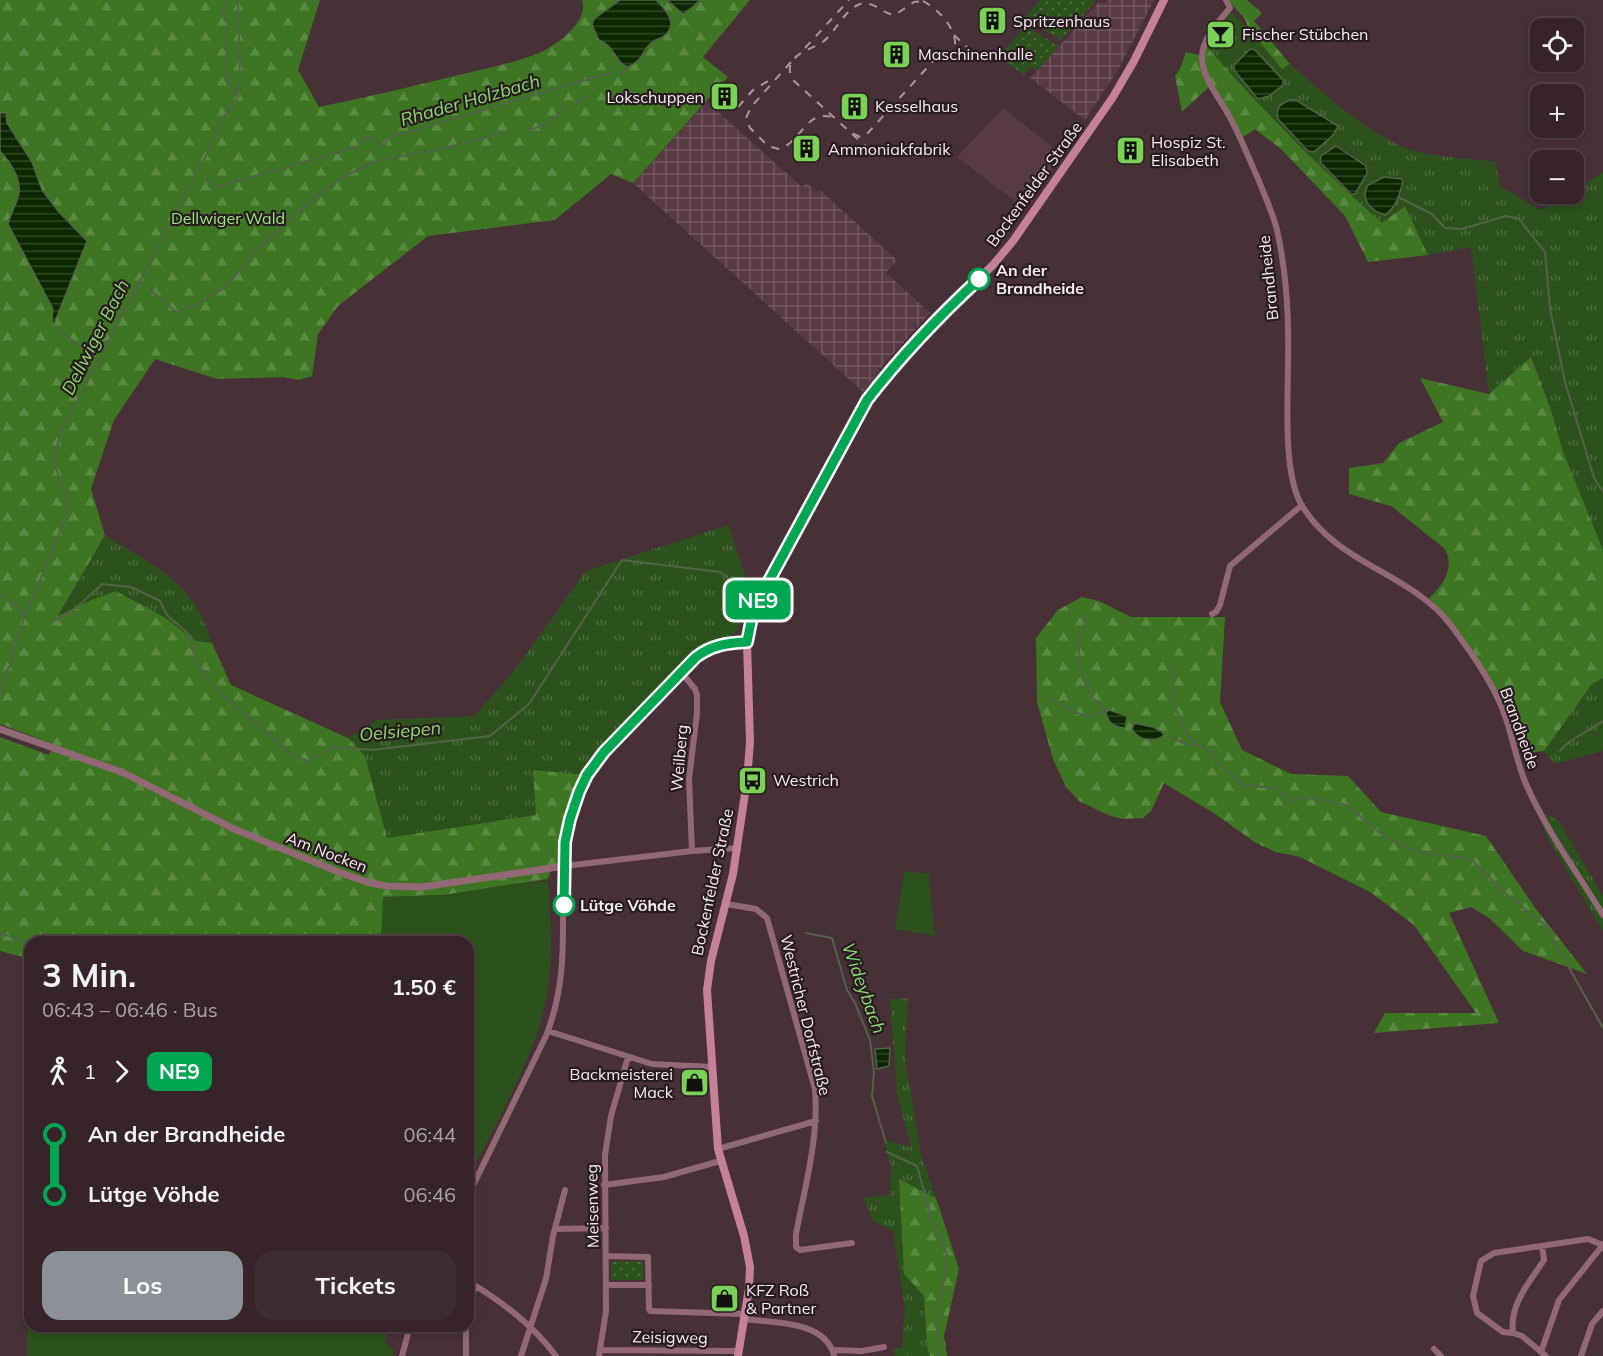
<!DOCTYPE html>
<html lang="de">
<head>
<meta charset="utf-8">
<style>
	body { margin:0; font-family:Mulish,sans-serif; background:#3d2c31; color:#f1f3f6; height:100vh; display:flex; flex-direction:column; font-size:22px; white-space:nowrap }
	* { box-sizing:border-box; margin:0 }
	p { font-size:20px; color:#aaa4a8 }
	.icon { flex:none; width:33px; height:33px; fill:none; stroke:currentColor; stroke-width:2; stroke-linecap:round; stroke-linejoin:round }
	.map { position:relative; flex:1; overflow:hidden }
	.drawer { position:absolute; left:24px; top:936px; width:450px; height:396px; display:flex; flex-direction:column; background:#362429; border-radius:18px; box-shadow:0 3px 9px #0003,0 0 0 2px #504146 }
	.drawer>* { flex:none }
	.badge { padding:0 12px; border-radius:9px; font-size:21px; line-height:39px }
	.fabs { position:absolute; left:1530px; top:18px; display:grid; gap:12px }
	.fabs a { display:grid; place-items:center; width:54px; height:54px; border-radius:12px; background:#362429; box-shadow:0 3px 9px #0003,0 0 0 2px #504146; font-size:30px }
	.map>.badge { position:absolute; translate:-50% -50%; box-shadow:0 0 0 3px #fff }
	.legs { display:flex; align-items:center; gap:9px; height:66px; padding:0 18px; font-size:20px }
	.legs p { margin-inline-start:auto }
	.summary { display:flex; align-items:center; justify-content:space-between; height:102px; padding:0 18px }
	h1 { font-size:33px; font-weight:700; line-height:45px }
	.primary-button { display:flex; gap:12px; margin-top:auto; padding:12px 18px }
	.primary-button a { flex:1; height:69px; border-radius:18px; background:#8c9099; color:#fff; font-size:24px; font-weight:700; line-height:69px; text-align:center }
	.primary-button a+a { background:#3d2c31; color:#f1f3f6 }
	ul { padding:0 18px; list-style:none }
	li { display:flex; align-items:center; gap:21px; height:60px; font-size:22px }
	li i { display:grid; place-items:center; width:9px; height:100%; margin:0 8px; background:currentColor }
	li i::after { content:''; width:15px; height:15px; margin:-8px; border:4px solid; border-radius:50%; background:#362429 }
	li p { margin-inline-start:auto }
	li:first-child i { background:linear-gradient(#0000 50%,currentColor 0) }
	li:last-child i { background:linear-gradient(currentColor 50%,#0000 0) }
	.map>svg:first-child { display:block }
	.built { fill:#583a44 }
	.industrial { fill:url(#industrial-grid) }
	.grass { fill:url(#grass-tufts); fill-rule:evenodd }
	.forest { fill:url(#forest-firs) }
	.park { fill:url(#park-dots) }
	.garden { fill:#2c511c }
	.water { fill:url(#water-rules); stroke:#536248; stroke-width:1.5 }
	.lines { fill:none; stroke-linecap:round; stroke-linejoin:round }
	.stream { stroke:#536248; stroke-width:2 }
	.minor { stroke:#936875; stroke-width:6 }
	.tertiary { stroke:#936875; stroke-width:7 }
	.secondary { stroke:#c58197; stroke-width:8 }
	.rail { stroke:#a9969b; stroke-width:2; stroke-dasharray:8 8; stroke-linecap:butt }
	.line-1-casing { stroke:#fff; stroke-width:14 }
	.line-1 { stroke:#00a651; stroke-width:9 }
	.stop-1-dot { fill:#fff; stroke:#00a651; stroke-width:3 }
	.labels { text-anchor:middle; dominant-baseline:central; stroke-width:4.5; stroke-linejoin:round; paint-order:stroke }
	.poi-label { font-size:16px; fill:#fbebef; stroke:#271c1f; text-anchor:start }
	.street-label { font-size:16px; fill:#fbebef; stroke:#271c1f }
	.park-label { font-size:16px; fill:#9de97e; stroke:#271c1f }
	.stop-label { font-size:16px; font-weight:bold; fill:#fbebef; stroke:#271c1f; text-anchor:start }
	.water-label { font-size:18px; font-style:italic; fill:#8dd96e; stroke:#271c1f }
</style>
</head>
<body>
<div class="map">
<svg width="1603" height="1356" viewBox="0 0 1603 1356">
	<defs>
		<pattern id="industrial-grid" width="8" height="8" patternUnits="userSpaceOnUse" patternTransform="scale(1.5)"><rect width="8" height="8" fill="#583a44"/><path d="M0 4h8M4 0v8" fill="none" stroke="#71575f"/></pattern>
		<pattern id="grass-tufts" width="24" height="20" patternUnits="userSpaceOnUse" patternTransform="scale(1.5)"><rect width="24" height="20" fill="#2c511c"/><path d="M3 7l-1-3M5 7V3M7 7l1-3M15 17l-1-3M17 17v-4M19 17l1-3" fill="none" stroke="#4c6a3d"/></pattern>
		<pattern id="forest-firs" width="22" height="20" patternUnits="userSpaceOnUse" patternTransform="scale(1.5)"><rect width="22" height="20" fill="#3d7522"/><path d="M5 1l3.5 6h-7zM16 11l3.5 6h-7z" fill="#5a8942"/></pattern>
		<pattern id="park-dots" width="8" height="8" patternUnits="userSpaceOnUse" patternTransform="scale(1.5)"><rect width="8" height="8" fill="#2c511c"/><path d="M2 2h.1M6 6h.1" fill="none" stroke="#4c6a3d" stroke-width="1.8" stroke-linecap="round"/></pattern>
		<pattern id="water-rules" width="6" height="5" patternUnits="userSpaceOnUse" patternTransform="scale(1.5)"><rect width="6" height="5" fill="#0b2800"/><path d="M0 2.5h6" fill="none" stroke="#2f4726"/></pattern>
	</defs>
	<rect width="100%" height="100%" fill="#483037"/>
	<path class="built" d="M1003,108l59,46 -37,55 -68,-52z"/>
	<path class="industrial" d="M1107,0h47l-36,70 -33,50 -55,-42 70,-77 3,3z
		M707,102l95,85 5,-4 11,10 2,-3 77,70 -11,13 44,40 -46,51 -21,28 -230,-209z"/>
	<path class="grass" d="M1230,11l18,17 34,41 8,-5c33,28 67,61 107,80 29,14 67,14 99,18l4,24 41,24 29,-16h4v-3l29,-19v383l-40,-103 -12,-42 -19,-53 -43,37 -18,-147 -43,8 -23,-49 -23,17c-63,-55 -121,-114 -176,-177l8,-15zM1289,100l49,28 -5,7 -19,17 -34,-47zM1336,146h3l27,20 -42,-13z
		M728,525l23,69 -14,37 -14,12 -27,14 -109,118 -51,40 -149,23 -22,-82 -17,-18 29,-18 97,-4 39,-44 73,-101z
		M105,535c47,30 92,48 107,108l-15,-2 -33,-24 -48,-26 -25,9 -33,17z
		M1603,678v73l-48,13 -11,-13 48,-67z
		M1536,809l23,12 44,75v35l-56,-94z
		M908,998l-3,60 16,96 15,44 -37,-19 5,95 20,22 3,51 3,9h-35l-1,-8h8l3,-39 -12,-78 -20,-10 -9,-23 26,-3 1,-28 -7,-27 27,7 -14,-53 -7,-95z"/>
	<path class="forest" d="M0,0h320l-22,70 21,37c44,-9 88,-19 131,-30 30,-7 61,-13 89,-24 17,-7 51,-32 43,-53h38l-26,19 -2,6 7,15 7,2 16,23 25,-15 1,-6 11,-5 11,-23 -14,-16h11l2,3 25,3 6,-6h50l-47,57 25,20 -95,106 -22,-9 -56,46 -127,16 -90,70 -20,28 -6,42 -14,4 -15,-3 -66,2 -62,-20 -41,61 -23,69 14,46 -47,81 33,-16 25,-9 48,26 32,24 16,2 19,42 117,53 17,18 22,82 149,-23 -3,-45 54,5 -18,44 -4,47 -13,1 -4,12 -103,16 -61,2 -3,45h-351v17l-30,-8v-214l49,18 4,-11 -53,-20v-573c10,11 21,26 19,42 -1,10 -9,21 -11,31l45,85 -1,11 35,-79 -29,-30 -16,-21 -10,-28 -25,-39 -1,-10h-6z
		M1228,0h19l15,13 -8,8 36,43 -8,5 -34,-41 -3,-9z
		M1206,46c55,62 113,122 176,177l23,-17 23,49 -60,7 -23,-46 -63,-66 -27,-21 -13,9c-15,-27 -43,-61 -36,-92z
		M1186,52l13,3 1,11 9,21 -27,25 -7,-36 5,-7z
		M1531,357l20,53 12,42 40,98v128l-11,6 -48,67 -23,3 -19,-53 -6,-11 -46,-69 -21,-23c14,-11 27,-34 15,-50l-53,-42 -42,-12v-26l34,-5 16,-20 44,-21 -23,-44 69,16z
		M1082,597l17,4 32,16h94l-5,85 22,48 49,24 57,2 33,36 105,24 50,73 51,65 -64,-23 -34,-33 -18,-11 -22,6 50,110 -125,10 11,-20h91l-62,-88 -44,-33 -70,-35 -24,-5 -20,-9 -41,-29 -51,-31 -13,28 -8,7 -20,1 -15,-4 -29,-14 -13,-14 -13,-28 -16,-57 -1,-64 22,-28z
		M899,1179l37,19 23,71 -15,67 3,20h-17l-3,-9 -3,-51 -20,-22z"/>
	<path class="park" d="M1040,0h53l2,2 -34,38 -37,-22z
		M1025,26l34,20 -22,25 -7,-5 -6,9 -25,-18z
		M611,1261h31l2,17 -2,2h-31z"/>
	<path class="garden" d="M904,871l25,3 6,62 -40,-7z
		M548,881c3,39 6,80 -2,118 -11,59 -51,126 -78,180v-237h-87l2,-45 62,-2 66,-11z
		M28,1251h2v75h272l1,5 36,2 1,-7h50l-5,17 9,7 -2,6h-365z"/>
	<path class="water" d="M620,0h36c10,10 23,24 8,36 -4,3 -9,3 -13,7 -9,7 -7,17 -23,24 -13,-4 -14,-23 -29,-27l-7,-15 2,-6z
		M667,0h33l-6,6 -11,8z
		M1250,49l5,1 28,30v5l-14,11 -11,3 -24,-29v-5z
		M1289,100h7l42,26 -5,9 -19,17 -6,-1 -30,-32 -1,-4 2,-9z
		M0,113h6l1,10 25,39 10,28 16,21 29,30 -33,83 -2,-4 1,-11 -45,-85c2,-10 10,-22 11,-31 2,-16 -9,-31 -19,-42z
		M1336,146l30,20 1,7 -12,21h-4l-31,-32 1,-6z
		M1384,177l17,2 2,2c-3,12 -7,27 -18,34 -13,-4 -26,-15 -17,-30z
		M1109,710l18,6 -2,12c-10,-1 -18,-6 -19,-16z
		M1134,723l19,4 9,5 2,3c-10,9 -26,5 -32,-6z
		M890,1048l-1,18 -12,3 -2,-20z"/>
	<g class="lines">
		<path class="stream" d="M229,0l-7,12 6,10 -2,41 3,20 8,12
			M622,74l6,-7
			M573,104l15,-9
			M525,131l14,-4 29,-19
			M207,181l10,6 141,-40c7,-11 5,-8 17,-10l7,9 3,-1 3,-7 225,-66
			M1398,197l34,17 13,14 17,1 44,-13 13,3 26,33 5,57 15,73 29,96 9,14
			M150,290l26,22 21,-8 28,-16 28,-34 42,-40 44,-35 40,-19 57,-10 68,-17
			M60,331l33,25
			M0,594l21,16 4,6
			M1088,612l-9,28v26l14,33 15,12
			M52,622l22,-12 28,-26 29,3 29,14 7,14 24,21 4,25 26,33 74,63 14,4 24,-14 39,3 118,-14 39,-32 93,-144 98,12 31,22
			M1174,661l-2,38 15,36 9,9
			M0,695l7,-25 5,-6 1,-15 12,-33 34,-81 8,-25v-12l-11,-29 -1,-13 5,-22 148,-282 17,-37 13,-18 2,-15 -2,-82
			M1048,696c16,10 39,29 57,14
			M1172,738c6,2 12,6 19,7 11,2 20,-1 23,13l30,28 5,-1 29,4 5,8 7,4 12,-4 45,8 32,27 15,10 25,10 46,6 8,3 32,32 40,32 58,103
			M1560,751l9,-9 34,-21
			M0,933l30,10
			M806,933l26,5 15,52 8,13 15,37 4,32 -2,24 14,47
			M73,942l7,-3 6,3
			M887,1152l30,14 15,54 15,34 -10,75 2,27"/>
		<path class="minor" d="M1226,0l4,8c-11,13 -28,31 -28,49 0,21 17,40 26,57 12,21 21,45 31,67 6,16 14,32 18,49 9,40 12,90 11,131 0,38 -5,108 12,141 33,61 111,71 150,122 20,27 42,57 54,89 9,24 12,48 22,71 20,46 51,88 77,131
			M1212,614l4,-2 4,-7 10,-39 72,-61
			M681,672l14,17 2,6v18l-8,66 3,72
			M565,866l127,-15 46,-3
			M726,904l30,5 11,9 48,171c4,49 -10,97 -19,145v13l4,3 52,-7
			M548,1031l104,33 60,3
			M718,1149l98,-28
			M604,1185l60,-8 56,-16
			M468,1196l78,-160c27,-69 12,-125 19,-194 6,-56 39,-91 77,-130 18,-18 36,-37 54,-55 16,-12 31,-14 51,-15
			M556,1229l50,-1
			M606,1256l42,1 1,52 1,2 94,3
			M468,1281c34,21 64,43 88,75
			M606,1285h43
			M468,1304l8,-18
			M744,1319c28,4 82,1 90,37
			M466,1326v30
			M1513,1333c-4,-29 17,-51 31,-73l-2,-14
			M1434,1349l7,7
			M600,1350l138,1
			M833,1350l29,1 22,-4
			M1541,1352l18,-52 43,-54 1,2
			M402,1356l8,-30
			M521,1356l25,-77 7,-43 12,-46
			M599,1356l7,-45 -1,-156 6,-39 17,-59
			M1546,1356l-24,-20 -9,-3 -10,-1 -26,-19 -4,-17 8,-35 13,-8 94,-14 15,6
			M1581,1356l11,-32 11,-13"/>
		<path class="tertiary" d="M0,729l124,44 110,56 110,45 26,9 17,3 35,1 143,-21"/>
		<path class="secondary" d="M738,1356l11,-68 1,-21 -6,-31 -26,-87 -11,-159 4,-29 22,-87 14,-94 3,-38 -3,-100 6,-30 114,-212 23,-29 43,-49 60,-57 20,-24 100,-144 21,-36 30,-61"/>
		<path class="rail" d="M923,1c16,9 34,27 32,47l-8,7 -12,4 -69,76 -6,2 -10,-5 -57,-52c-3,-6 -5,-12 -1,-18 7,-12 22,-13 32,-21 12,-10 21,-32 36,-37 14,-4 22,10 35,11l19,-13z
			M954,35l21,20
			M805,48l44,-48
			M791,62l-40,45 -5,11 4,10 18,18 11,3c22,-6 28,-42 55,-31
			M738,107l15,-17 17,-10
			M852,134l16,14"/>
	</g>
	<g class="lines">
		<defs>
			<path id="line-1" d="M564,905l1,-63 5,-23 9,-27 8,-17 17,-23 92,-95c16,-12 31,-14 51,-15l6,-30 4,-9 110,-203c34,-44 71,-83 112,-121"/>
		</defs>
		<use href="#line-1" class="line-1-casing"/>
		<use href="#line-1" class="line-1"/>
	</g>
	<defs>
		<symbol id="building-square" viewBox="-11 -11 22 22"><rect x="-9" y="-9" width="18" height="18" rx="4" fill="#7bd155" stroke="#271c1f"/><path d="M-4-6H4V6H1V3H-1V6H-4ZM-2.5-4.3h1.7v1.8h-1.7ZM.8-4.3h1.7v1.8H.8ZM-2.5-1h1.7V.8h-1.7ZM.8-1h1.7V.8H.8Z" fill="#111"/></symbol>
		<symbol id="bar-square" viewBox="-11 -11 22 22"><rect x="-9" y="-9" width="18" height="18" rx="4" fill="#7bd155" stroke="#271c1f"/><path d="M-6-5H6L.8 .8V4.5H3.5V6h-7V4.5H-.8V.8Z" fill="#111"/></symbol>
		<symbol id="bus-square" viewBox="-11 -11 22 22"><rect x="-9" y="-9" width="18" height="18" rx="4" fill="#7bd155" stroke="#271c1f"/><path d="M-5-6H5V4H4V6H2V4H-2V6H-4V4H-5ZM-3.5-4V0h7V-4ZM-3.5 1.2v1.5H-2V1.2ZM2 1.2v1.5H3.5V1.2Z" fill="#111"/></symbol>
		<symbol id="shop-square" viewBox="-11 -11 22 22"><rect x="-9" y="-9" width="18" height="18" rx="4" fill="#7bd155" stroke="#271c1f"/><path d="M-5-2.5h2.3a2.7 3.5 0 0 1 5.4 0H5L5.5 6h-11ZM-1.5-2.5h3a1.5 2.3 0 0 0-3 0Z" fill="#111"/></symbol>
	</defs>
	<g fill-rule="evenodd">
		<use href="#building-square" x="976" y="4" width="33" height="33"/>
		<use href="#bar-square" x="1204" y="18" width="33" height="33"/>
		<use href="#building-square" x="880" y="38" width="33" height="33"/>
		<use href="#building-square" x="708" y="80" width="33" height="33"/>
		<use href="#building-square" x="838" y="90" width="33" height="33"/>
		<use href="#building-square" x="790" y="132" width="33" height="33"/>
		<use href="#building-square" x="1114" y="134" width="33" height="33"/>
		<use href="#bus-square" x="736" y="764" width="33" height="33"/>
		<use href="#shop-square" x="678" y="1066" width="33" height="33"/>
		<use href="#shop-square" x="708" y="1282" width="33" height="33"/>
	</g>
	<g class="stop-1-dot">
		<circle cx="979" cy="279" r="10"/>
		<circle cx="564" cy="905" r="10"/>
	</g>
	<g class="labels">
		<g class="poi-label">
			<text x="1013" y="21">Spritzenhaus</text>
			<text x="1242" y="34">Fischer Stübchen</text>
			<text x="918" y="54">Maschinenhalle</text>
			<text x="704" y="97" text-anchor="end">Lokschuppen</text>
			<text x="875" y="106">Kesselhaus</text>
			<text x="1151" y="142">Hospiz St.<tspan x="1151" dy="18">Elisabeth</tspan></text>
			<text x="828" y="149">Ammoniakfabrik</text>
			<text x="773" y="780">Westrich</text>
			<text x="673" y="1074" text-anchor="end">Backmeisterei<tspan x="673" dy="18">Mack</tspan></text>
			<text x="746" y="1290">KFZ Roß<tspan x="746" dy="18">&amp; Partner</tspan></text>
		</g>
		<g class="street-label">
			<text transform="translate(1034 184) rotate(-54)">Bockenfelder Straße</text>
			<text transform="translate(1268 278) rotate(-96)">Brandheide</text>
			<text transform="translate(1520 728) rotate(70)">Brandheide</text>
			<text transform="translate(679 758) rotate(-85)">Weilberg</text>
			<text transform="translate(327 852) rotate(21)">Am Nocken</text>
			<text transform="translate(712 882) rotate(-78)">Bockenfelder Straße</text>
			<text transform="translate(806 1015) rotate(76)">Westricher Dorfstraße</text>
			<text transform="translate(592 1206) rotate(-91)">Meisenweg</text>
			<text transform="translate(670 1337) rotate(1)">Zeisigweg</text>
		</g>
		<g class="park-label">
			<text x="228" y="218">Dellwiger Wald</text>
		</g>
		<g class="stop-label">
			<text x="996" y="270">An der<tspan x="996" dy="18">Brandheide</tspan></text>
			<text x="580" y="905">Lütge Vöhde</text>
		</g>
		<g class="water-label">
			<text transform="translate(470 100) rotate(-16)">Rhader Holzbach</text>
			<text transform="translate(95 337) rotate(-63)">Dellwiger Bach</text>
			<text transform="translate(400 731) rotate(-5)">Oelsiepen</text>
			<text transform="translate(864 988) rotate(70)">Wideybach</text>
		</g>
	</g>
</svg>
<div class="fabs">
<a><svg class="icon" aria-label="locate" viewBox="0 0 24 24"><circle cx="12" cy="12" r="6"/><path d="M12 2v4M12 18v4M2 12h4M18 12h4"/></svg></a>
<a>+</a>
<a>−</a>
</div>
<b class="badge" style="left:758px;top:600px;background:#00a651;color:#fff">NE9</b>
<section class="drawer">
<div class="summary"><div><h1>3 Min.</h1><p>06:43 – 06:46 · Bus</p></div><b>1.50 €</b></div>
<div class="legs"><svg class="icon" aria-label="walk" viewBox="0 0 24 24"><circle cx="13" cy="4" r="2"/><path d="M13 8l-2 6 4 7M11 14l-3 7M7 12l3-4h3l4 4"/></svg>1<svg class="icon" aria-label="forward" viewBox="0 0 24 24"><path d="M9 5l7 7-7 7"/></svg><b class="badge" style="background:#00a651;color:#fff">NE9</b></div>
<ul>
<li><i style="color:#00a651"></i><b>An der Brandheide</b><p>06:44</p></li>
<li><i style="color:#00a651"></i><b>Lütge Vöhde</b><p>06:46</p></li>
</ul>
<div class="primary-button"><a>Los</a><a>Tickets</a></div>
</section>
</div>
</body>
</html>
